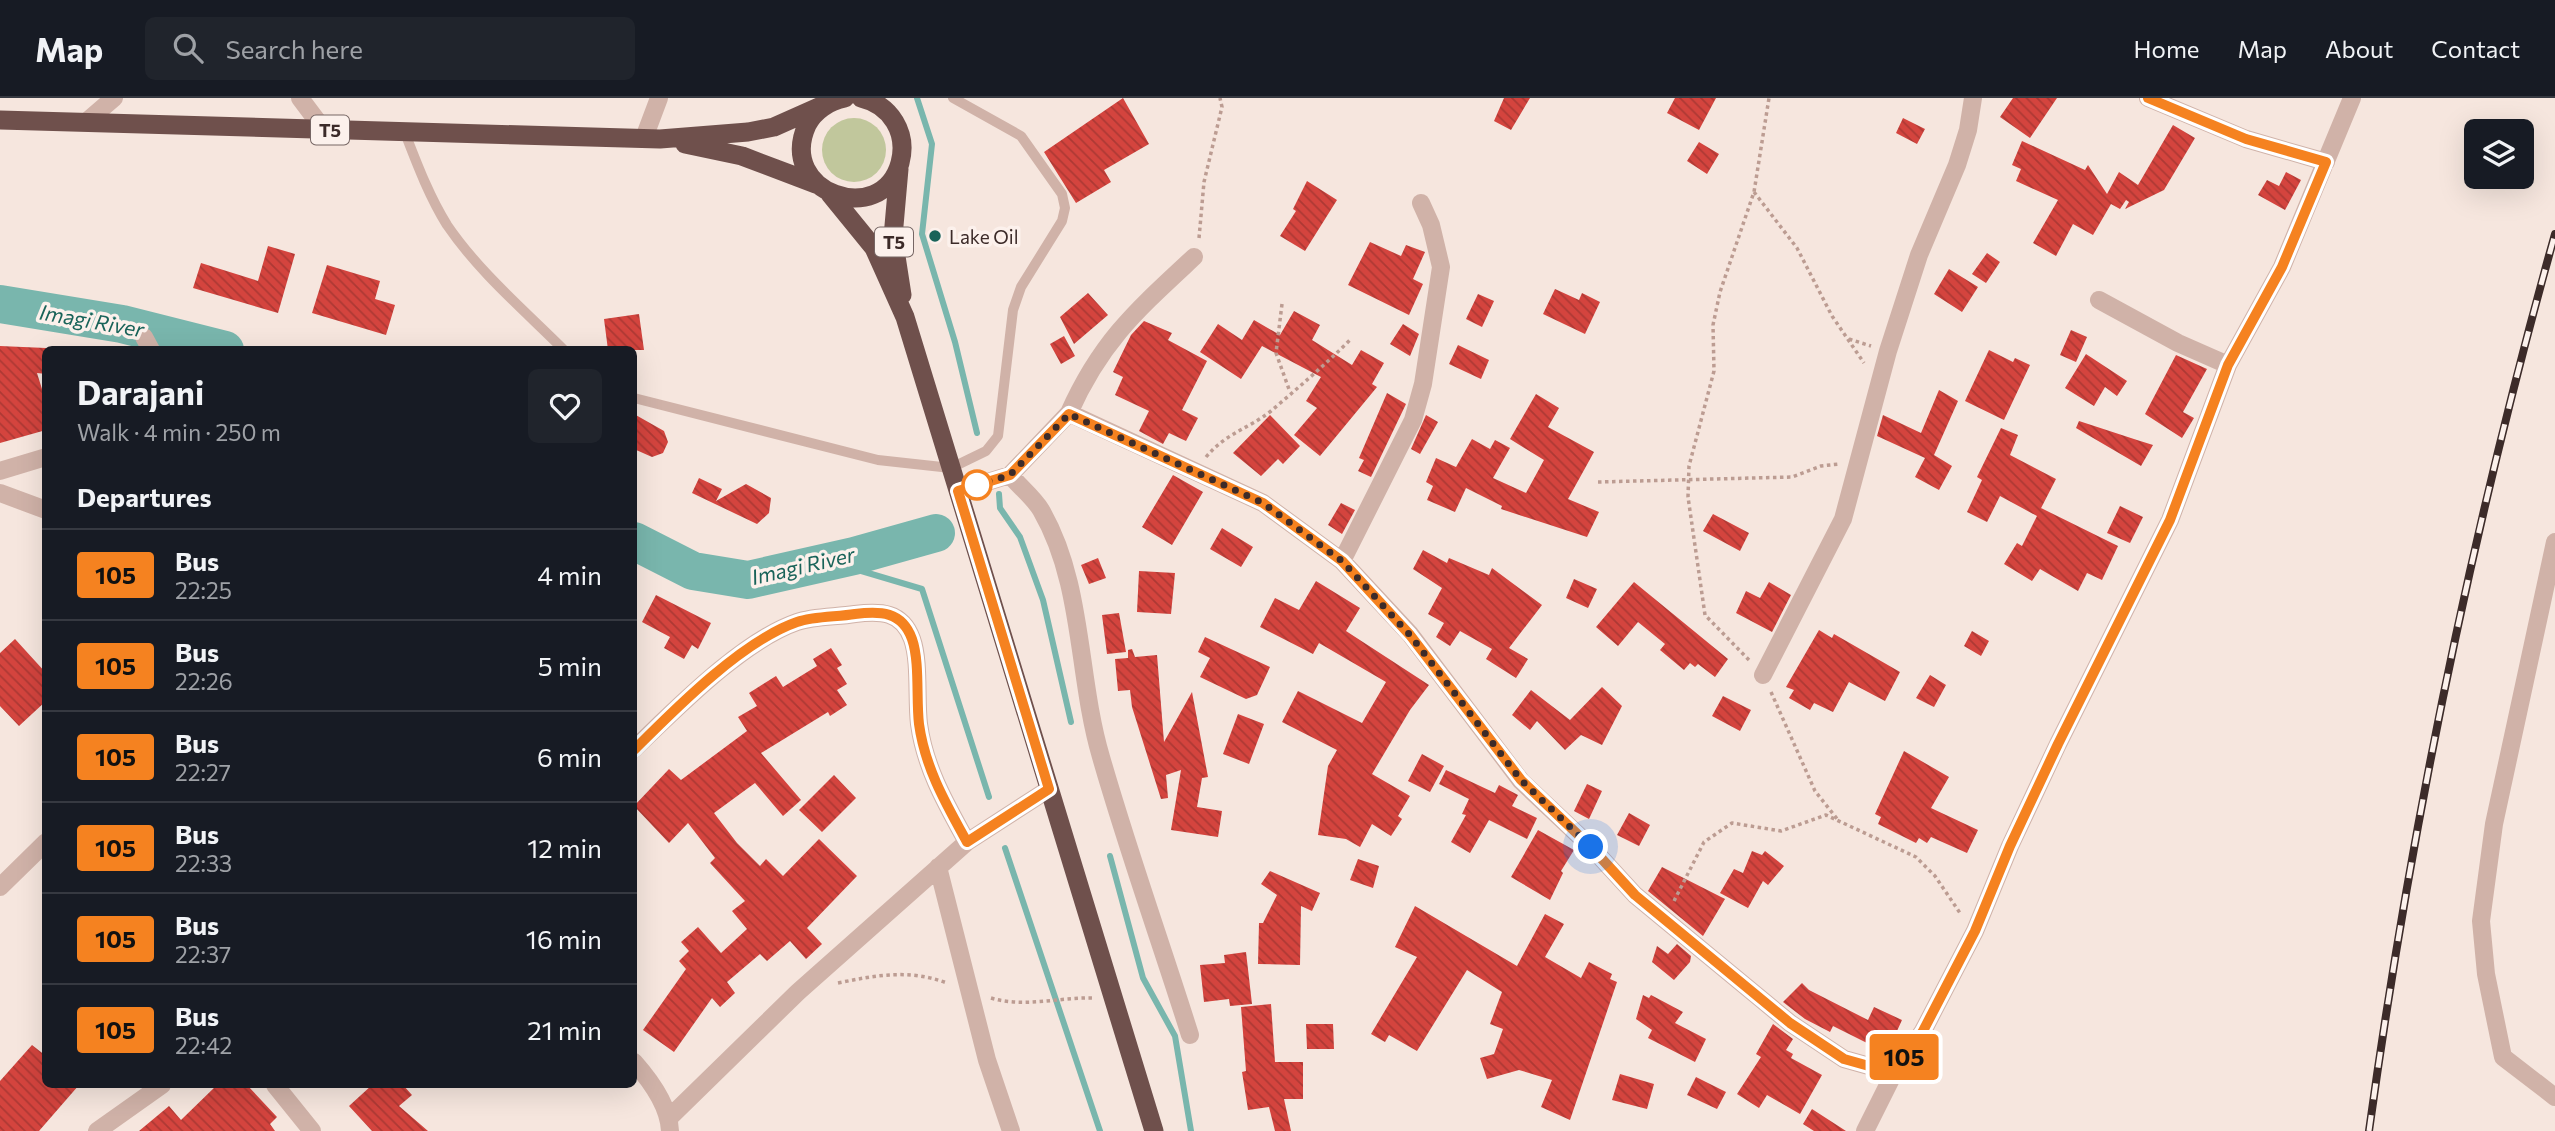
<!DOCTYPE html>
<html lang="en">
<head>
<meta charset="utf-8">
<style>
	body { margin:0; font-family:Commissioner,sans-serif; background:#20242c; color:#f1f3f6; height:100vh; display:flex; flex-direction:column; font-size:26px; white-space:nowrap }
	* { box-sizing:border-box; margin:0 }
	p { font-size:23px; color:#9ea1a6 }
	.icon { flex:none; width:38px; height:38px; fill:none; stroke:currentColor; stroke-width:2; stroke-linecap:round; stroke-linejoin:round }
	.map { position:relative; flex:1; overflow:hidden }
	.drawer { position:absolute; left:42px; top:248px; width:595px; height:742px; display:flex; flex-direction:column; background:#171b24; border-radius:10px; box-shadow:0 7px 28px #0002 }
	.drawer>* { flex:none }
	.badge { padding:0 14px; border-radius:5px; font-size:24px; line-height:46px }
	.buttons { position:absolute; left:2464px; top:21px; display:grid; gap:14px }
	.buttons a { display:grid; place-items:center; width:70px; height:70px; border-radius:10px; background:#171b24; box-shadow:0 7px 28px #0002; font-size:35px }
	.you { position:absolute; width:35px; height:35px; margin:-18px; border:5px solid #fff; border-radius:50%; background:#1a73e8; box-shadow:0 0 0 10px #1a73e833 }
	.map>.badge { position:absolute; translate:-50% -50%; box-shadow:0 0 0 4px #fff }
	h2 { padding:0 35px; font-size:26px; line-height:63px }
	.round { display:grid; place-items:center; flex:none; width:74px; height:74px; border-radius:10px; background:#20242c }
	.summary { display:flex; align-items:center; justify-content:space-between; height:119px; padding:0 35px }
	h1 { font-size:33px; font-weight:700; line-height:52px }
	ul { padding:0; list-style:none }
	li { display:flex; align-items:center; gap:21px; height:91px; padding:0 35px; border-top:2px solid #363941 }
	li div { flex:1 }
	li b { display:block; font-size:26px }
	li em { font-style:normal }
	li .badge { min-width:77px; font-weight:700; text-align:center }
	header { display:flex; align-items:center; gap:42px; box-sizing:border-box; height:98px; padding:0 35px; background:#171b24; border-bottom:2px solid #363941 }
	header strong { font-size:33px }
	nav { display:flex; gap:38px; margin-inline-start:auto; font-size:24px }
	.search { width:490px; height:63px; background:#20242c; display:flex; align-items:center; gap:18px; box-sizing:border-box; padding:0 24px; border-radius:10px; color:#9ea1a6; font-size:26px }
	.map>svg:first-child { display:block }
	.green { fill:#c1c79c }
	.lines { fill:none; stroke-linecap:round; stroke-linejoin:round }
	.stream { stroke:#79b6ad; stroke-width:6 }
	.river { stroke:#79b6ad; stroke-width:38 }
	.building { fill:url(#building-back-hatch) }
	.path { stroke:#bc9c92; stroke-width:3.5; stroke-dasharray:3.5 3.5; stroke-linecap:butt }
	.service { stroke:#d0b2a8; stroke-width:10 }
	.minor { stroke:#d0b2a8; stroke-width:18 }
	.trunk { stroke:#6f504c; stroke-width:19 }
	.rail-casing { stroke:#3c2b29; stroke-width:8 }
	.rail { stroke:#fcf1ec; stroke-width:5; stroke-dasharray:16; stroke-linecap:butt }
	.line-casing { stroke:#fff; stroke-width:16 }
	.line { stroke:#f58220; stroke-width:10 }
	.walk { stroke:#3c2b29; stroke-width:7; stroke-dasharray:0 12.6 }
	.poi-dot { fill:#196359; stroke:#fcf1ec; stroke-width:2.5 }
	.stop-dot { fill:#fff; stroke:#f58220; stroke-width:3.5 }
	.labels { text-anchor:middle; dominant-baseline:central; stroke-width:7; stroke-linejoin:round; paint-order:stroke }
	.shield { fill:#fcf1ec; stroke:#766664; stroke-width:2 }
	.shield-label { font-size:18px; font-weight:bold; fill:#3c2b29 }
	.poi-label { font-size:19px; fill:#3c2b29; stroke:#fcf1ec; text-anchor:start }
	.water-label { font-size:21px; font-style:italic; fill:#196359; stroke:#fcf1ec }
</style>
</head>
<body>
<header>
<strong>Map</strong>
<div class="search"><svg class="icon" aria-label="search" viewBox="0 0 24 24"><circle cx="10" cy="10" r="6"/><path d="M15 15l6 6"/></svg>Search here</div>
<nav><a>Home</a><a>Map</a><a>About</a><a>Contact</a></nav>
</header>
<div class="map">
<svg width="2555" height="1033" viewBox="0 0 2555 1033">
	<defs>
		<pattern id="building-back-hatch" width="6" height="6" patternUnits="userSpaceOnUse" patternTransform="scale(1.75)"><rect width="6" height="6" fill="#d4443e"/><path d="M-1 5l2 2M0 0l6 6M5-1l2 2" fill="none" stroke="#ad3934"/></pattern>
	</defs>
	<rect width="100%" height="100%" fill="#f6e6de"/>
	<path class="green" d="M822 52a32 32 0 1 1 64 0a32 32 0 1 1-64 0Z"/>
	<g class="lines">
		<path class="stream" d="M917,0l15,46 -10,90 33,108 22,91
			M999,396l1,14 20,29 23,63 28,122
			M854,458l4,14 64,19 67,208
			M1005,750l95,283
			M1110,758l33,122 32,58 16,95"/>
		<path class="river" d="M0,206l122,20 103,26
			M634,443l59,30 55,9 106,-24 82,-23"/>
	</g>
	<path class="building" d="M1123,0l26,46 -45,26 7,12 -35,21 -32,-51z
		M1504,0h26l-19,32 -17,-9z
		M1675,0h41l-17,32 -32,-17z
		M2013,0h44l-27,40 -30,-21z
		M1903,20l22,11 -8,15 -21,-11z
		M2173,27l22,13 -31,52 -39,19 4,-7 -3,-2 -6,9 -9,-5 -18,31 -20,-11 -17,32 -23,-13 25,-43 -42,-19 5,-12 -9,-4 10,-24 63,29 3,-5 19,29 12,-22 19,13z
		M1699,44l20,12 -12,20 -20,-13z
		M2286,74l15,8 -16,30 -27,-15 9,-15 12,6z
		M1307,83l30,19 -32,51 -25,-15 16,-25 -3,-2z
		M1370,144l31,14 5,-11 19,7 -12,27 10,5 -14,31 -61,-30z
		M268,148l27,8 -17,59 -85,-25 8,-25 57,18z
		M1987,155l13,9 -14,21 -14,-9z
		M327,167l53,16 -5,18 20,6 -9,30 -74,-22z
		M1949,171l29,18 -16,25 -28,-18z
		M1555,191l24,11 3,-7 18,9 -15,32 -42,-20z
		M1088,195l20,22 -34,29 -14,-27z
		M1478,196l16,7 -12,26 -16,-8z
		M1294,213l26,14 -8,15 40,25 9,-15 23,13 -12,21 5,3 -57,69 -26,-21 23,-27 -11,-7 15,-24 -59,-31 -21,33 -41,-27 18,-28 24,16 12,-20 26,15z
		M639,216l5,36h-36l-4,-31z
		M1144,223l28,12 -4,7 39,21 -25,49 16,8 -12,23 -17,-8 -6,11 -24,-13 10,-20 -34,-16 8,-18 -10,-5 18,-37z
		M1403,226l16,10 -9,22 -20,-12z
		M2071,232l16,7 -11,25 -16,-7z
		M1064,238l11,20 -14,8 -11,-20z
		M1458,247l31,15 -8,19 -32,-15z
		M0,248l46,2v26l-9,-1 9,29v28l-46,13z
		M1989,252l24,12 2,-4 15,7 -26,55 -39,-19z
		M2086,256l41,27 -10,15 -12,-9 -11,19 -29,-18z
		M2176,257l31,14 -24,43 11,6 -12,20 -37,-24z
		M1939,292l19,11 -24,54 18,11 -13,24 -24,-13 10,-19 -48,-22 6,-21 38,18z
		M1387,295l19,11 -35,73 -13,-6 6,-11 -5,-2z
		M1536,296l23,14 -11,19 46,25 -26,47 31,13 -12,25 -86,-28 1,-3 -36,-18 -11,24 -28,-12 6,-14 -7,-4 10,-24 20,9 16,-28 18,10 5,-9 15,8 -17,30 33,15 18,-33 -34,-21z
		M634,316l30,17 4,11 -5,11 -11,4 -18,-8z
		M1270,317l30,31 -17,18 -5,-5 -17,17 -28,-23z
		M1426,317l12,7 -18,32 -9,-5z
		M2079,323l58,19 16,5 -12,21 -65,-38z
		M2001,330l17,7 -8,20 46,24 -19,37 -37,-20 -13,26 -20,-10 15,-32 -5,-3z
		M1173,377l30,17 -31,53 -30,-18z
		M699,380l23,11 -6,12 30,-17 25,14 -2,15 -12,11 -65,-31z
		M1341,405l14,7 -13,24 -14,-9z
		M2120,408l23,11 -13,26 -23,-10z
		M2041,410l77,38 -16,34 -15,-7 -9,18 -38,-22 -8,12 -28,-17 13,-21 5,3z
		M1713,416l36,19 -9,18 -37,-20z
		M1222,430l31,19 -12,20 -31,-18z
		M1423,452l24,13 2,-5 40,17 3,-7 50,37 -33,43 19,11 -12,19 -30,-19 6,-10 -32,-18 -10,15 -14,-9 8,-14 -16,-9 14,-26 -29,-19z
		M1098,460l8,20 -17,6 -8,-19z
		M1139,473l36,2 -4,41 -34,-2z
		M1574,481l23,10 -9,19 -22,-10z
		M1316,483l44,27 -14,23 83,54 -19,25 -38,64 38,22 -12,20 4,3 -11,17 -19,-12 -12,23 -14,-8 -28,-4 10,-69 9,-16 -55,-28 16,-31 64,32 24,-41 -67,-39 -6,11 -53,-27 15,-29 24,12z
		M1634,484l94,77 -13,18 -17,-13 -3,3 -5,-4 -6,7 -24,-20 5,-6 -27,-22 -20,24 -22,-19z
		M1769,484l22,13 -19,37 -36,-19 10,-22 14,7z
		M656,497l55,28 -13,26 -6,-4 -8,14 -20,-11 6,-11 -28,-15z
		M1119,515l7,39 -19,2 -5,-39z
		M1819,532l13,8 2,-4 66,38 -15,29 -36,-19 -16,30 -19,-9 -4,7 -21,-12 5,-8 -8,-3z
		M1972,533l17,10 -8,15 -17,-10z
		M1205,539l65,30 -13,28 -11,4 -46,-22 10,-19 -12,-6z
		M15,541l31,34v28l-27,25 -19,-20v-53z
		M831,550l11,17 -5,3 10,16 -10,6 10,15 -17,11 -2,-4 -67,41 40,47 -18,16 -28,-33 -41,30 23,30 23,23 6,-7 17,17 36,-37 38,37 -50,52 15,16 -16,15 -16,-18 -23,20 -7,-7 -33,28 8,11 -15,14 -8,-9 -38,54 -31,-22 43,-61 -7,-8 10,-10 -8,-9 17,-15 23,26 26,-24 -15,-18 13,-10 -35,-38 5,-5 -27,-35 -19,20 -35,-37 35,-37 12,11 66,-49 -9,-14 19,-11 -8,-13 27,-17 7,11 34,-21 -4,-7z
		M1132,551l3,8 22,-2 7,87 28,-50 16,85 -6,1 -5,29 25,4 -4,26 -47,-7 10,-60 -15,5 2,23 -7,1 -29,-92 -2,-17 -12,1 -3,-32 13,-1v-8z
		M1930,577l16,10 -12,22 -18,-9z
		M1602,589l20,19 -20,39 -21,-10 -16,15 -28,-29 -7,9 -18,-15 19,-25 39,30z
		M1723,598l28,14 -11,21 -28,-15z
		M1238,616l26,10 -15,40 -26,-10z
		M1904,653l45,26 -18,31 47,22 -11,23 -36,-16 -4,6 -8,-5 -3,5 -38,-19 3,-7 -6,-3z
		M1422,656l22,12 -14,26 -22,-11z
		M1446,672l49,23 4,-8 19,10 -6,11 25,12 -10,21 -38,-19 -19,33 -19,-11 15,-27 -4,-1 7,-15 -30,-15z
		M834,677l22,23 -34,34 -23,-22z
		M1587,686l15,7 -13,28 -15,-8z
		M1629,715l21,12 -11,21 -22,-11z
		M1538,732l36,20 -13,21 2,2 -13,27 -39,-23z
		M1752,753l10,4 3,-4 19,15 -16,19 -5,-4 -15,27 -28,-15 14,-24 9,4z
		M1358,761l21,7 -6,22 -23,-8z
		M1662,769l63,32 -22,37 -55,-45z
		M1270,773l50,22 -8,18 -11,-5 -1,59 -42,-1 1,-41h4l14,-28 -16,-11z
		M1415,808l102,60 28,-52 19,10 -19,33 36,21 8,-16 23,12 -2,5 7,3 -47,138 -29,-13 11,-27 -33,-10 -32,9 -7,-21 14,-4 9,-25 -13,-5 12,-32 -35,-22 -50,81 -28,-16 -4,7 -14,-8 46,-77 -22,-10z
		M1677,846l14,12 -1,6 -16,18 -22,-18 5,-16 11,8z
		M1246,854l6,52 -22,2 -1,-7 -25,3 -4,-37 25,-2 -1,-8z
		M1802,885l7,7 59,30 6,-13 28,13 -15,33 -54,-27 -3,6 -25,-13 -22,-17z
		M1643,897l6,3 2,-3 32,17 -8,11 31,16 -11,23 -47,-24 4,-8 -16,-11z
		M1271,906l4,58h28v37h-19l7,32h-16l-6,-24 -21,3 -6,-38 4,-1 -5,-64z
		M1306,926h27l1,25h-27z
		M1773,926l20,15 -7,11 7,4 -2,4 31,17 -22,39 -33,-19 -8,13 -22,-14 24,-37 -5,-3z
		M32,947l14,11v29h33l-40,46h-39v-50z
		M1620,976l34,10 -7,25 -35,-9z
		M1696,979l30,15 -9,17 -30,-14z
		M217,987h30l30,32 -7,7 5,7h-136l30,-25 12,14z
		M372,987h31l9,10 -13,11 29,25h-56l-23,-25z
		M1812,1011l34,22h-32l-11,-7z"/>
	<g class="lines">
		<path class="path" d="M1754,94l43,56 35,68 32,47
			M1199,140l5,-56 18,-75 -2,-9
			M1282,206l-6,49 14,39
			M1849,241l22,7
			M1206,359c20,-24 42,-28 65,-46 28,-24 54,-46 80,-72
			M1598,384l194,-5 29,-11 18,-2
			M1749,562l-44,-45 -17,-118 1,-31 25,-95 -1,-46 7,-33 34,-100 15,-94
			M1771,594l44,99 23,29
			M1674,803l30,-59 28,-19 49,8 45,-16 90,42 19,19 25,37
			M838,885c39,-8 71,-14 109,0
			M991,900c34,10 68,-1 103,0"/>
		<path class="service" d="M405,35c12,31 24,63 42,92 32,47 77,85 117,125
			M634,300l244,62 73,8 35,-17 12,-15 15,-126 8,-23 41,-66 3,-13 -3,-14 -41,-58 -68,-38"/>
		<path class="minor" d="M300,0l24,32
			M2148,0l98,41 80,23
			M86,24l28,-24
			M644,40l15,-40
			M2099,202l79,43 50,22
			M144,239l7,13
			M1069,315c32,-72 68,-103 125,-156
			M0,373l46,-14
			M1010,377l59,-62 194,90 79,58 68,73 111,147 70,66 44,48 155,128 54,36 50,14
			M958,393l52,-16c9,11 24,23 31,35 43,74 36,166 60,247 27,94 60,186 89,278
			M0,395l46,17
			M2555,444l-61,282 -13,97 5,53 17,83 52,40
			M1342,463l71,-141 10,-36 18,-117 -10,-42 -10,-22
			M1763,577l80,-156 45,-168 31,-96 38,-90 11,-35 5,-32
			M634,651c42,-40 108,-108 163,-127 17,-6 40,-5 58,-8 25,-3 47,-3 57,25 8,22 4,60 7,85 6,44 27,80 48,118
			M938,769l49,193 24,71
			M0,789l46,-45
			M634,964c16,18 35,44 36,69
			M275,987l37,46
			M669,1020l129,-126 169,-150 82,-53
			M97,1033l65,-46
			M1865,1033l29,-58 29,-42 52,-100 35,-85 48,-102 112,-224 58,-155 54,-98 70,-169"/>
		<path class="trunk" d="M845,0c-16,3 -31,13 -38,27 -31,68 75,104 93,38 8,-30 -9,-58 -39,-65
			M0,22l660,19 88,-7 26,-5 56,-25
			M685,46l57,12 74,28
			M899,71l-6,68 9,58
			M830,96l44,54 31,69 249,814"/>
		<defs>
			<path id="rail" d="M2369,1033c42,-304 103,-601 186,-897"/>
		</defs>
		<use href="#rail" class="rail-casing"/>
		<use href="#rail" class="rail"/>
	</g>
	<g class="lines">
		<defs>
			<path id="line" d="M634,652c41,-41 108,-109 163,-128 17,-6 40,-5 58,-8 25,-3 47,-3 57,25 8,23 4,60 7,85 6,44 27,80 48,118l82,-53 -91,-298 52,-16 59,-61 194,89 79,58 68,74 111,145 70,67 44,48 155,128 54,36 50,14 29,-42 52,-100 35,-85 48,-102 112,-224 58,-155 54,-98 44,-105 -80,-23 -98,-41"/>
		</defs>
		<use href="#line" class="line-casing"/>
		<use href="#line" class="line"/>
		<path class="walk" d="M977,387l33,-10 59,-61 194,89 79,58 68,74 111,145 70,67"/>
	</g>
	<circle class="poi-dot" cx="935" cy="138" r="7"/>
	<circle class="stop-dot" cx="977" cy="387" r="14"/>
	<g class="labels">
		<g class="shield">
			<rect x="311" y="17.5" width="38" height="29" rx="5"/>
			<rect x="875" y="129.5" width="38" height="29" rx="5"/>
		</g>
		<g class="shield-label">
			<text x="330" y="32">T5</text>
			<text x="894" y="144">T5</text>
		</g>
		<g class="poi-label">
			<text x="949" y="138">Lake Oil</text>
		</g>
		<g class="water-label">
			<text transform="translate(92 222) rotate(10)">Imagi River</text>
			<text transform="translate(803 467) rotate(-13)">Imagi River</text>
		</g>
	</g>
</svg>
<div class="buttons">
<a><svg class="icon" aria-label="layers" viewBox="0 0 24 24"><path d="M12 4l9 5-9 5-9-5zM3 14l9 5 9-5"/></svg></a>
</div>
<div class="you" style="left:1591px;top:749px"></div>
<b class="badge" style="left:1904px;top:959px;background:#f58220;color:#111">105</b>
<section class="drawer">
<div class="summary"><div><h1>Darajani</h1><p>Walk · 4 min · 250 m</p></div><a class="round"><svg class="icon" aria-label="heart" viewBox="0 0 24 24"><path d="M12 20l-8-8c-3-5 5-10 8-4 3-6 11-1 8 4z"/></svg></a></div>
<h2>Departures</h2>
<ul>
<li><span class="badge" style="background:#f58220;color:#111">105</span><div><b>Bus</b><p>22:25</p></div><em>4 min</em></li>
<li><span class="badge" style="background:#f58220;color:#111">105</span><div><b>Bus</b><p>22:26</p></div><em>5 min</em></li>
<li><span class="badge" style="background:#f58220;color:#111">105</span><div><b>Bus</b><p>22:27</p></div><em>6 min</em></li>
<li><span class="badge" style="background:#f58220;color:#111">105</span><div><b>Bus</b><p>22:33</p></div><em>12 min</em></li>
<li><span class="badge" style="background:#f58220;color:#111">105</span><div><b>Bus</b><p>22:37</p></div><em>16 min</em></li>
<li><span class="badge" style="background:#f58220;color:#111">105</span><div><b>Bus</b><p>22:42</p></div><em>21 min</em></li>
</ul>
</section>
</div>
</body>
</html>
